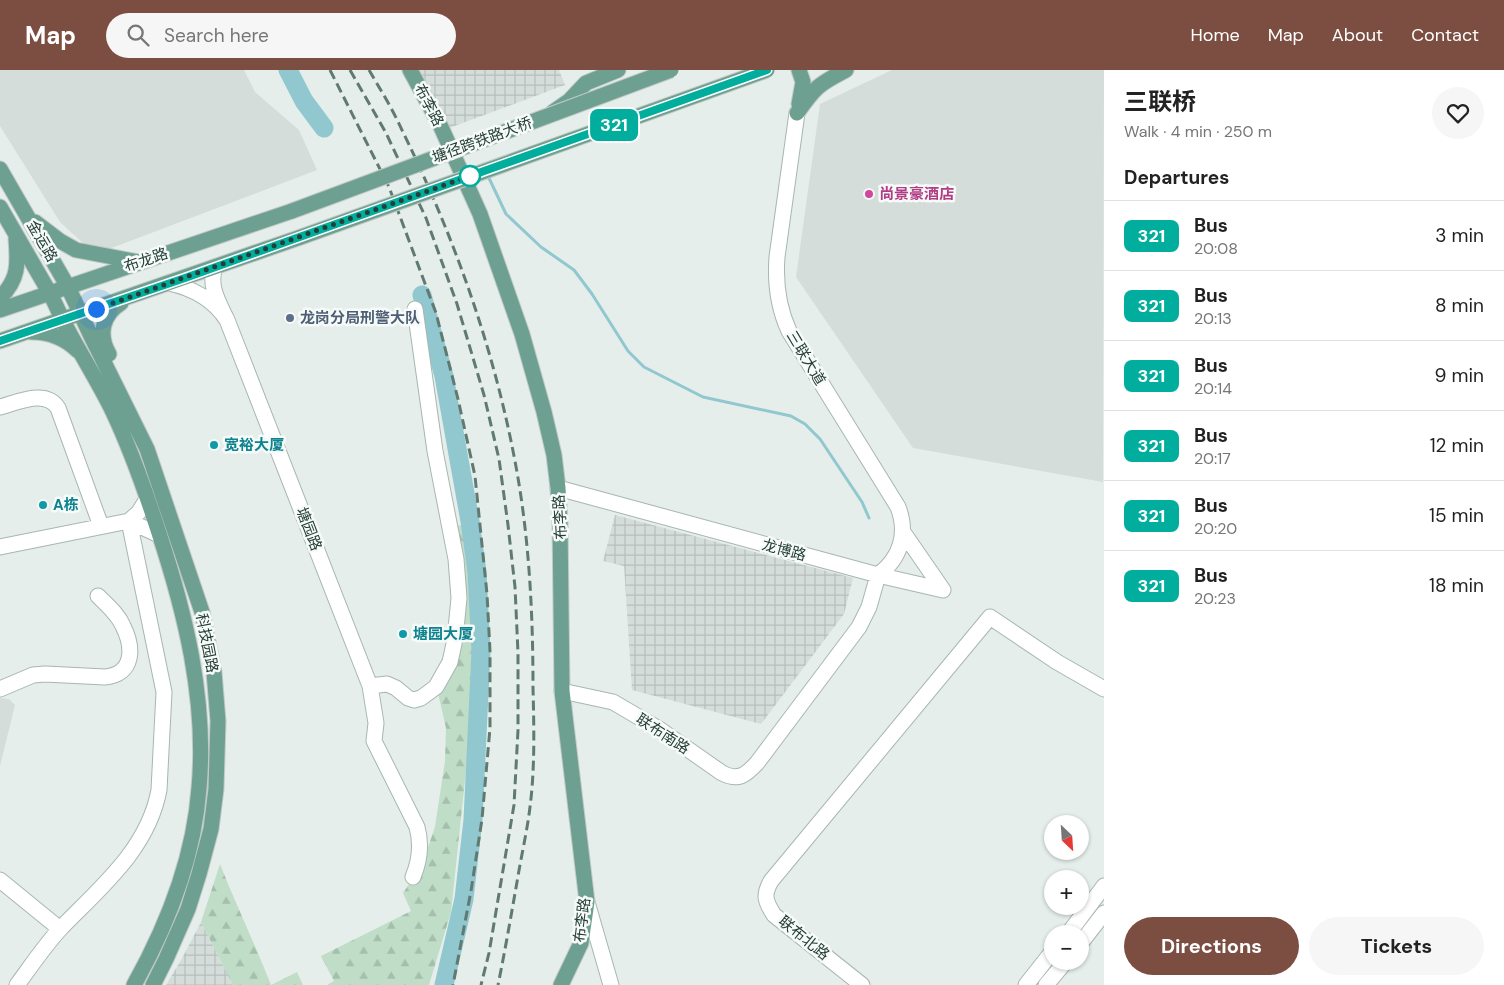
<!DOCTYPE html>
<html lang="en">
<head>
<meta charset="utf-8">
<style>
	body { margin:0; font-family:"DM Sans","Noto Sans SC",sans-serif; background:#f6f6f6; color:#222; height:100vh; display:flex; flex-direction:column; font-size:19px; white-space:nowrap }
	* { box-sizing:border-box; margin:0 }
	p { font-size:16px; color:#767676 }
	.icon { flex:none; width:28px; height:28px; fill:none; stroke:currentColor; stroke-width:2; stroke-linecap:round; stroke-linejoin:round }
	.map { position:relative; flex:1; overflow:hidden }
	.side { display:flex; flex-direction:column; background:#fff; width:400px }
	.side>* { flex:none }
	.badge { padding:0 10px; border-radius:8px; font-size:18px; line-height:32px }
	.needle { width:32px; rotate:155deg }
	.controls { position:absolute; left:1044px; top:745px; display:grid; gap:10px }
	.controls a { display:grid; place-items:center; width:45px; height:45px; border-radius:50%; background:#fff; box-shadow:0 1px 4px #0004; font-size:25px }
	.you { position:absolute; width:25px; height:25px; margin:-12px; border:4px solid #fff; border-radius:50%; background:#1a73e8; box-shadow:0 0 0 8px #1a73e833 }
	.map>.badge { position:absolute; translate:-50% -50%; box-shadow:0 0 0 2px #fff }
	h2 { padding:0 20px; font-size:19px; line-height:45px }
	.round { display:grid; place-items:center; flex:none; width:52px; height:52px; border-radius:26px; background:#f6f6f6 }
	.head { display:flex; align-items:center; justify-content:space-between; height:85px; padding:0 20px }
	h1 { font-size:24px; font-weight:700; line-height:38px }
	.button { display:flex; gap:10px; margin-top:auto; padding:10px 20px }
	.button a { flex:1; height:58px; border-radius:30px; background:#7c4e41; color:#fff; font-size:20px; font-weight:700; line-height:58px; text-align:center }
	.button a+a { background:#f6f6f6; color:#222 }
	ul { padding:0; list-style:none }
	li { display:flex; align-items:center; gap:15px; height:70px; padding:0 20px; border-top:1px solid #e0e0e0 }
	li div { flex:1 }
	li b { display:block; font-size:19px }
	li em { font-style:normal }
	li .badge { min-width:55px; font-weight:700; text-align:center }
	header { display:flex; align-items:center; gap:30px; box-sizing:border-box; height:70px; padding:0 25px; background:#7c4e41; color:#fff }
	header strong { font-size:24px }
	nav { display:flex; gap:28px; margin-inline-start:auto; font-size:18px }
	.search { width:350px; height:45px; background:#f6f6f6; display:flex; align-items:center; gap:12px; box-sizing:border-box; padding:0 18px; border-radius:28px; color:#767676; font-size:19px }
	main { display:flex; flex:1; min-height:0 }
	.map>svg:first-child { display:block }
	.built { fill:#d4ddd9 }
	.industrial { fill:url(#industrial-grid) }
	.forest { fill:url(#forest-firs) }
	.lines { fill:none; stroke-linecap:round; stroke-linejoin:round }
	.stream { stroke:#91c7cf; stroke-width:3 }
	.river { stroke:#91c7cf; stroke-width:19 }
	.minor-casing { stroke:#a8b6b1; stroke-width:17 }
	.major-casing { stroke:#c2c9c7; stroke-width:17 }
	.minor { stroke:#fff; stroke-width:15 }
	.major { stroke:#6da091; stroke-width:15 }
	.rail { stroke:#607a72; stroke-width:3; stroke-dasharray:10 5; stroke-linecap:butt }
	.major-bridge-casing { stroke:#c2c9c7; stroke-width:17; stroke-linecap:butt }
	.major-bridge { stroke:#6da091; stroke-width:15 }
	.line-casing { stroke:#fff; stroke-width:11 }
	.line { stroke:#01ad9c; stroke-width:8 }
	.walk { stroke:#253f37; stroke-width:5; stroke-dasharray:0 9 }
	.stop-dot { fill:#fff; stroke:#01ad9c; stroke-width:2.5 }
	.hotel-dot { fill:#d1479c; stroke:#f6faf8; stroke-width:2 }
	.service-dot { fill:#5c6f8a; stroke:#f6faf8; stroke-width:2 }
	.culture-dot { fill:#0f9aa8; stroke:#f6faf8; stroke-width:2 }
	.labels { text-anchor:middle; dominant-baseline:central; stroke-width:5; stroke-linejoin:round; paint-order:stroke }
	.street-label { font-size:15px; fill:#253f37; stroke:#f6faf8 }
	.hotel-label { font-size:15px; font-weight:bold; fill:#b23c85; stroke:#f6faf8; text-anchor:start }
	.service-label { font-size:15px; font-weight:bold; fill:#4e5e75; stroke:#f6faf8; text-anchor:start }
	.culture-label { font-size:15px; font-weight:bold; fill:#0d838f; stroke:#f6faf8; text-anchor:start }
</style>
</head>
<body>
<header>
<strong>Map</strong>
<div class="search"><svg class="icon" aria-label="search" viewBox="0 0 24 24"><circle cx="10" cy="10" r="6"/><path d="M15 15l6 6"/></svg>Search here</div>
<nav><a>Home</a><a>Map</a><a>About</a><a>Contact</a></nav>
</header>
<main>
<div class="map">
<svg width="1104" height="915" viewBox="0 0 1104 915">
	<defs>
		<pattern id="industrial-grid" width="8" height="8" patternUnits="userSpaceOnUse" patternTransform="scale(1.25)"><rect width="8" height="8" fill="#d4ddd9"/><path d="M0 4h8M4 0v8" fill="none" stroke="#b6bfbb"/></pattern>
		<pattern id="forest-firs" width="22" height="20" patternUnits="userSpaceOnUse" patternTransform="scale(1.25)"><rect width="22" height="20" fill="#c0ddc7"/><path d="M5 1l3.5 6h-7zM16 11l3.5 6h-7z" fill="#a5bfac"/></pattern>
	</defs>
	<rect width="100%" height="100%" fill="#e5eeea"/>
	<path class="built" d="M0,0h244l11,22 44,38 18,40 -208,79 -25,-5 -24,-22 -60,-96z
		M892,0h212l-1,412 -190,-34 -117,-171 24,-173z
		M0,628l9,1 6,6 -15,61z"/>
	<path class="industrial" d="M415,0h144l6,15 -116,43z
		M615,445l238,63 -9,36 -83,110 -129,-34 -8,-124 -21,-5z
		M201,852l32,63h-67l15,-25z"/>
	<path class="forest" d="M457,455l9,1 7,111 -3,96 -19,179 -22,73h-102l7,-4 -13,-25 90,-45 -8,-18 19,-28 13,-38 10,-66 1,-33 -8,-35 19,-29z
		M220,794c16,41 35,80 51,121l26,-13 6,13h-70l-32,-63z"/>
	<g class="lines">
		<path class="stream" d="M488,106l18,38 35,33 33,23 18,24 36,57 16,16 59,30 88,19 14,8 15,15 42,63 7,16"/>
		<path class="river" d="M288,0l16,31 20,27
			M422,225l22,81 26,145 7,51 4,79 -8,169 -9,79 -20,86"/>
		<defs>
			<path id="minor" d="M797,43l-20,144c-2,26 1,50 12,74l109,176c10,26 3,51 -20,68
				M169,213c23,5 45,17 58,37 -8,-17 -19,-34 -12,-53
				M227,250l143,366 6,37 -2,18 43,86c5,18 3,33 -4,50
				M0,337c18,-5 46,-18 58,1l43,118
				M558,418l320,87 65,15
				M129,451l30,14
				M903,462l40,58
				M0,477l129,-26 10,-9 8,-13
				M370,616l17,-2 9,4 12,10 6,2 7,-2 15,-11 14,-25 5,-23 4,-41 -3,-39 -21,-108 -20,-142
				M0,619l33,-14 12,-1 60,3c29,-3 29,-29 18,-51 -5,-12 -16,-21 -25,-30
				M562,621l51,11 46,27 63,44c16,8 23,3 35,-10l102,-136 10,-20 9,-32
				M0,810l60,49
				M587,832l24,83
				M1068,864l36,-48
				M1080,874l24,-31
				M17,915c14,-19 28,-40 44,-57 40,-41 87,-79 98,-138l5,-98 -35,-171
				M862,915l-88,-70c-9,-14 -11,-20 -3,-34l219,-264 67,45 47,27
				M1026,915l26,-33
				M1046,915l20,-24"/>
			<path id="major" d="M410,0l31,57 39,87 42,120 22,78 10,43 4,33 2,35 2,168 25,211 -6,41 -20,42
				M799,0l4,12 -4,22
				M553,42l16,-11 17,-18 32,-13
				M797,43c18,-26 22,-29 49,-43
				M0,99l68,118 23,49 56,113 55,163 12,60 4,49 -2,68 -5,40 -12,45 -11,35 -22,50 -13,26
				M0,137c16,28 32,55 48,83 8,14 13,28 21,42 14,26 31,53 44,80 18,38 32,78 45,118 27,82 49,170 41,258 -5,70 -31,136 -65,197
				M35,152l25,19 16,9 63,12
				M0,228c19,-19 18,-34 16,-59
				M0,240l292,-99
				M31,262c17,0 34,6 47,19
				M0,271l301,-104
				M109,284c-11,-19 -7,-39 12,-51"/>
		</defs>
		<use href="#minor" class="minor-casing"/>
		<use href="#major" class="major-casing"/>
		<use href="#minor" class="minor"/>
		<use href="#major" class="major"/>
		<path class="rail" d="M330,0l59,117 47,126 22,86 17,77 12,118 3,57v77l-8,91 -11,72 -18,94
			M350,0l36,63 40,85 31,86 27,91 15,64 9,66 7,62 3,66v77l-4,75 -25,148 -8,32
			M369,0c11,19 23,38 32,58 51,104 91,214 113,328 15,76 19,155 19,232 1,39 2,80 -3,119 -3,25 -9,50 -13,75 -6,34 -12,69 -19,103"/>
		<defs>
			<path id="major-bridge" d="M292,141l379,-141
				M301,167l466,-167"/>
		</defs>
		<use href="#major-bridge" class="major-bridge-casing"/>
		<use href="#major-bridge" class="major-bridge"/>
	</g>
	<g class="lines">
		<defs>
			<path id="line" d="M0,271l185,-63 582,-208"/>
		</defs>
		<use href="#line" class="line-casing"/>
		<use href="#line" class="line"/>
		<path class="walk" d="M96,239l374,-133"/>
	</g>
	<circle class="stop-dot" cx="470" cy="106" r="10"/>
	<circle class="hotel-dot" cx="869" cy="124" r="5"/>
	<circle class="service-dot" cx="290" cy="248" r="5"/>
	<g class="culture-dot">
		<circle cx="214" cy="375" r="5"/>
		<circle cx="43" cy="435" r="5"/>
		<circle cx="403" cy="564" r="5"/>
	</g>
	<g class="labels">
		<g class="street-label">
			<text transform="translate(429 35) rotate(62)">布李路</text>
			<text transform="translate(482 70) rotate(-20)">塘径跨铁路大桥</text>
			<text transform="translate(42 171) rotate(60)">金运路</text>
			<text transform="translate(146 190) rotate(-19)">布龙路</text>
			<text transform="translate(806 288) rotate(59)">三联大道</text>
			<text transform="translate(560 447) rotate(-93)">布李路</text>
			<text transform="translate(309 459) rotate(69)">塘园路</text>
			<text transform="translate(784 480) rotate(15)">龙博路</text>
			<text transform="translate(207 573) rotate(79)">科技园路</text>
			<text transform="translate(663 664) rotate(33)">联布南路</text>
			<text transform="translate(582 850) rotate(-83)">布李路</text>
			<text transform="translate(804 868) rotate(39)">联布北路</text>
		</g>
		<g class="hotel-label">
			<text x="879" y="124">尚景豪酒店</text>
		</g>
		<g class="service-label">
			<text x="300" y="248">龙岗分局刑警大队</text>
		</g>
		<g class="culture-label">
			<text x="224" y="375">宽裕大厦</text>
			<text x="53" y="435">A栋</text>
			<text x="413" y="564">塘园大厦</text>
		</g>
	</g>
</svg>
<div class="controls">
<a><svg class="needle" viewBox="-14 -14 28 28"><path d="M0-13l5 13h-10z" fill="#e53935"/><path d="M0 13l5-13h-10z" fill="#767676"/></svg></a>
<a>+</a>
<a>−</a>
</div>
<div class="you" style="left:96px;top:239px"></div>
<b class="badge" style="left:614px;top:55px;background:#01ad9c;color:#fff">321</b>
</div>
<section class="side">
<div class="head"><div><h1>三联桥</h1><p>Walk · 4 min · 250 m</p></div><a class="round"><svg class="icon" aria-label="heart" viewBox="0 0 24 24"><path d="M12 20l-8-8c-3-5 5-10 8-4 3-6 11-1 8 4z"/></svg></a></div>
<h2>Departures</h2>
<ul>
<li><span class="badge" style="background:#01ad9c;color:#fff">321</span><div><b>Bus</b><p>20:08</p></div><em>3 min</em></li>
<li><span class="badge" style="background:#01ad9c;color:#fff">321</span><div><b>Bus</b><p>20:13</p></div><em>8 min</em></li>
<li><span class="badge" style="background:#01ad9c;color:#fff">321</span><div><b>Bus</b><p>20:14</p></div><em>9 min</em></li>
<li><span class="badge" style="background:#01ad9c;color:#fff">321</span><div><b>Bus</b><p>20:17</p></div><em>12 min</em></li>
<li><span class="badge" style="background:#01ad9c;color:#fff">321</span><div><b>Bus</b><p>20:20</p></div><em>15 min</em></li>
<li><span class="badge" style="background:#01ad9c;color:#fff">321</span><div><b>Bus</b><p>20:23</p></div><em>18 min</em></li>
</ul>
<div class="button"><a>Directions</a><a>Tickets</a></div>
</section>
</main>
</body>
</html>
